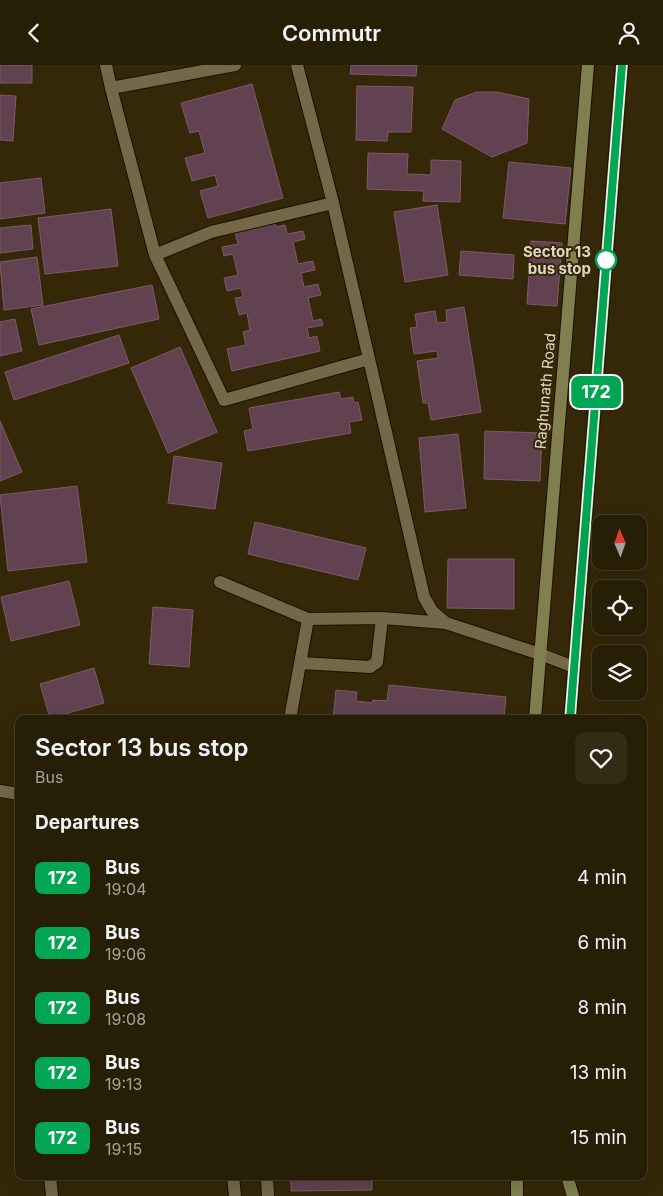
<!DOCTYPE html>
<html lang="en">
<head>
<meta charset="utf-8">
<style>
	body { margin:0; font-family:Inter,sans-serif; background:#332b14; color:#f1f3f6; height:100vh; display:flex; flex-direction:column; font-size:19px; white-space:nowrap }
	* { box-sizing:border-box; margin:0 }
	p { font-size:16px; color:#a4a29b }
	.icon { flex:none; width:28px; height:28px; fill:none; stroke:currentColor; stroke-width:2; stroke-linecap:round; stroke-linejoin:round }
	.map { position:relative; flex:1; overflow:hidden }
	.sheet { position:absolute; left:15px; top:650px; width:632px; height:465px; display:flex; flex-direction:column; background:#271e06; border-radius:10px; box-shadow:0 5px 20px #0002,0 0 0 1px #433c28 }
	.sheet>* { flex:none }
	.badge { padding:0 10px; border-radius:8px; font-size:18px; line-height:32px }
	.needle { width:32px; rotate:358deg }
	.controls { position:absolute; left:592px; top:450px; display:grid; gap:10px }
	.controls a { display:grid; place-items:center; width:55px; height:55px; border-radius:10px; background:#271e06; box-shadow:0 5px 20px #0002,0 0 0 1px #433c28; font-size:25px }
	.map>.badge { position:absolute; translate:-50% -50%; box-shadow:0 0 0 2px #fff }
	h2 { padding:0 20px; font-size:19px; line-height:45px }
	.round { display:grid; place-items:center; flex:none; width:52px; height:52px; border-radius:10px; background:#332b14 }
	.head { display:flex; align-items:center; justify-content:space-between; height:85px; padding:0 20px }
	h1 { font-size:24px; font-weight:600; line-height:38px }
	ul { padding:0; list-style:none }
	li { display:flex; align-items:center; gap:15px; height:65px; padding:0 20px }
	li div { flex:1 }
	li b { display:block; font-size:19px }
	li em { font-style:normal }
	li .badge { min-width:55px; font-weight:700; text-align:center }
	header { display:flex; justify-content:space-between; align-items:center; height:65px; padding:0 20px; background:#271e06; font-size:22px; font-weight:600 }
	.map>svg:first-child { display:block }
	.building { fill:#624250; stroke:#7d5a69 }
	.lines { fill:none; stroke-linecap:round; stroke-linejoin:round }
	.service-casing { stroke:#1a1100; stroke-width:14 }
	.minor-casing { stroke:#1a1100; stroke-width:14 }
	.secondary-casing { stroke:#1a1100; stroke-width:14 }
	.service { stroke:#756848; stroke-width:12 }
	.minor { stroke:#756848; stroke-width:12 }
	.secondary { stroke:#817f4e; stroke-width:12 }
	.line-casing { stroke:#fff; stroke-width:11 }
	.line { stroke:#00a651; stroke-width:8 }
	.stop-dot { fill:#fff; stroke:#00a651; stroke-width:2.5 }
	.labels { text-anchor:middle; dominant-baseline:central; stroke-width:4; stroke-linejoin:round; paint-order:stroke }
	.stop-label { font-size:15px; font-weight:bold; fill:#dfd8c6; stroke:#342808; text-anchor:end }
	.street-label { font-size:15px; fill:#dfd8c6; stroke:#342808 }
</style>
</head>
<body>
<header><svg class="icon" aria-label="back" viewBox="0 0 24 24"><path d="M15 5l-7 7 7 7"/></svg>Commutr<svg class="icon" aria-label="person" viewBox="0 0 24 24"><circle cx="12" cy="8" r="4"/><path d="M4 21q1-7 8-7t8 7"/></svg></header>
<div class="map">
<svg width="663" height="1131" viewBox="0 0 663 1131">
	<rect width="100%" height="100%" fill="#342808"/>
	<path class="building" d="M0,0h32v18h-32z
		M351,0h66l-1,11 -66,-2z
		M252,19l31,114 -75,20 -8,-27 18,-5 -3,-11 -23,6 -7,-23 20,-5 -6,-22 -9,2 -9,-30z
		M357,21l56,1 -2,45h-23l-1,9 -31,-1z
		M477,27h20l32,7 -2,44 -35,14 -50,-28 13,-29z
		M0,30l16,1 -3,45 -13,-1z
		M368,88l40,1 -1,20 24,1v-15l30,1 -1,41 -37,-1 1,-10 -57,-2z
		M509,97l62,6 -6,56 -62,-6z
		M41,113l4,35 -45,6v-36z
		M437,140l11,70 -43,7 -11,-70z
		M111,144l7,57 -73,8 -7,-56z
		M275,157l1,5 9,-2 2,9 16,-3 2,8 -12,3 5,22 15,-3 2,9 -14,3 3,14 14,-3 3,11 -13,3 5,23 8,-2 2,6 -16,3 2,10 8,-2 3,15 -88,20 -5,-22 19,-4 -3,-13 7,-2 -3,-17 -8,2 -4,-17 8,-1 -2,-9 -14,3 -3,-13 14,-3 -5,-21 -9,2 -2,-9 16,-3 -3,-13z
		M31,160l2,24 -33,4v-25z
		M531,176l31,2 -5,63 -30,-2z
		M461,186l53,4 -1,24 -54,-4z
		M37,192l6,48 -39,5 -4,-48z
		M152,220l7,34 -120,26 -8,-36z
		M464,242l17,105 -50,8 -3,-17h-5l-6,-42 21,-3 -1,-7 -23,3 -4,-26 7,-1 -2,-13 20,-3 2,12 10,-1 -1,-12z
		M15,254l7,32 -22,5v-34z
		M119,270l10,28 -115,37 -9,-28z
		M180,282l37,85 -49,21 -37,-85z
		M339,327l2,7 12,-2 1,6 4,-1 4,18 -13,2 2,11 -103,18 -4,-20 9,-2 -4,-21z
		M0,356l22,51 -22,9z
		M485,366l57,2 -2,48 -56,-2z
		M458,369l8,74 -41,4 -6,-74z
		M174,391l48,7 -7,46 -47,-6z
		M77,421l10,76 -79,9 -8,-76z
		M255,457l111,26 -8,32 -110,-26z
		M448,494h66v50l-67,-1z
		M69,516l11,44 -69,16 -10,-44z
		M153,542l40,3 -4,57 -40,-3z
		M94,603l10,35 -54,15 -10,-34z
		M389,620l117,12 -2,22h-171l3,-29 21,2 -1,9 16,2 1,-3 14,1z
		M291,1111h81v14l-81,1z"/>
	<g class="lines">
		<defs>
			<path id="service" d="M106,0l5,23 124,-23
				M50,1111l2,20
				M233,1111l2,20"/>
			<path id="minor" d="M297,0l36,138 91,394 8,14 14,12 94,31 34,13
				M111,23l44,167 69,145 145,-41
				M155,190l56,-23 122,-29
				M220,517l88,37 74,-1 64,5
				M301,598l69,4 7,-5 5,-44
				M290,654l18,-100
				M0,726l19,3
				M267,1111l1,20"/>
			<path id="secondary" d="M535,654l53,-654
				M570,654l52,-654
				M517,1111v20
				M567,1111l6,20"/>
		</defs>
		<use href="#service" class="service-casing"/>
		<use href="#minor" class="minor-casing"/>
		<use href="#secondary" class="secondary-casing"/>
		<use href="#service" class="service"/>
		<use href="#minor" class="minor"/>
		<use href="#secondary" class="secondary"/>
	</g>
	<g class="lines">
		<defs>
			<path id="line" d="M570,654l52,-654"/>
		</defs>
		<use href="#line" class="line-casing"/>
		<use href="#line" class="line"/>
	</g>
	<circle class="stop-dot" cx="606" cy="195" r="10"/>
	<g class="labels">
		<g class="stop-label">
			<text x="591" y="186">Sector 13<tspan x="591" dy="17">bus stop</tspan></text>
		</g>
		<g class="street-label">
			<text transform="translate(545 326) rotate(-85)">Raghunath Road</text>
		</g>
	</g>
</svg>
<div class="controls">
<a><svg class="needle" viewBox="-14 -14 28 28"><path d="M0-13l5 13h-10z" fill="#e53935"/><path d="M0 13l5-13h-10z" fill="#a4a29b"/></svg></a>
<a><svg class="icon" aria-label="locate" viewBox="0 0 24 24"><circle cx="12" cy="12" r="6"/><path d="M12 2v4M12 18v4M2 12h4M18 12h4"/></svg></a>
<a><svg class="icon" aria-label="layers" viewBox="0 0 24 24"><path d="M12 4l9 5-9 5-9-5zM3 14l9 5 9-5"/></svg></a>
</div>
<b class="badge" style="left:596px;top:327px;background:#00a651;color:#fff">172</b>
<section class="sheet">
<div class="head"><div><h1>Sector 13 bus stop</h1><p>Bus</p></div><a class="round"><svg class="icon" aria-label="heart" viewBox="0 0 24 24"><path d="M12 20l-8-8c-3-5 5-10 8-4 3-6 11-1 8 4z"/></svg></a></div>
<h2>Departures</h2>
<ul>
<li><span class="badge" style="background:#00a651;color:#fff">172</span><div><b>Bus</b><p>19:04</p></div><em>4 min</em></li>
<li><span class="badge" style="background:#00a651;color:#fff">172</span><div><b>Bus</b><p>19:06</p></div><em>6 min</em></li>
<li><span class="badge" style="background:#00a651;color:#fff">172</span><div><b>Bus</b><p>19:08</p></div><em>8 min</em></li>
<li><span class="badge" style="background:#00a651;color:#fff">172</span><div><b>Bus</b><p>19:13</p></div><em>13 min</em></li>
<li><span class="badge" style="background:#00a651;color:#fff">172</span><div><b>Bus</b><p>19:15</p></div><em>15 min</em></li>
</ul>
</section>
</div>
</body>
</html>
